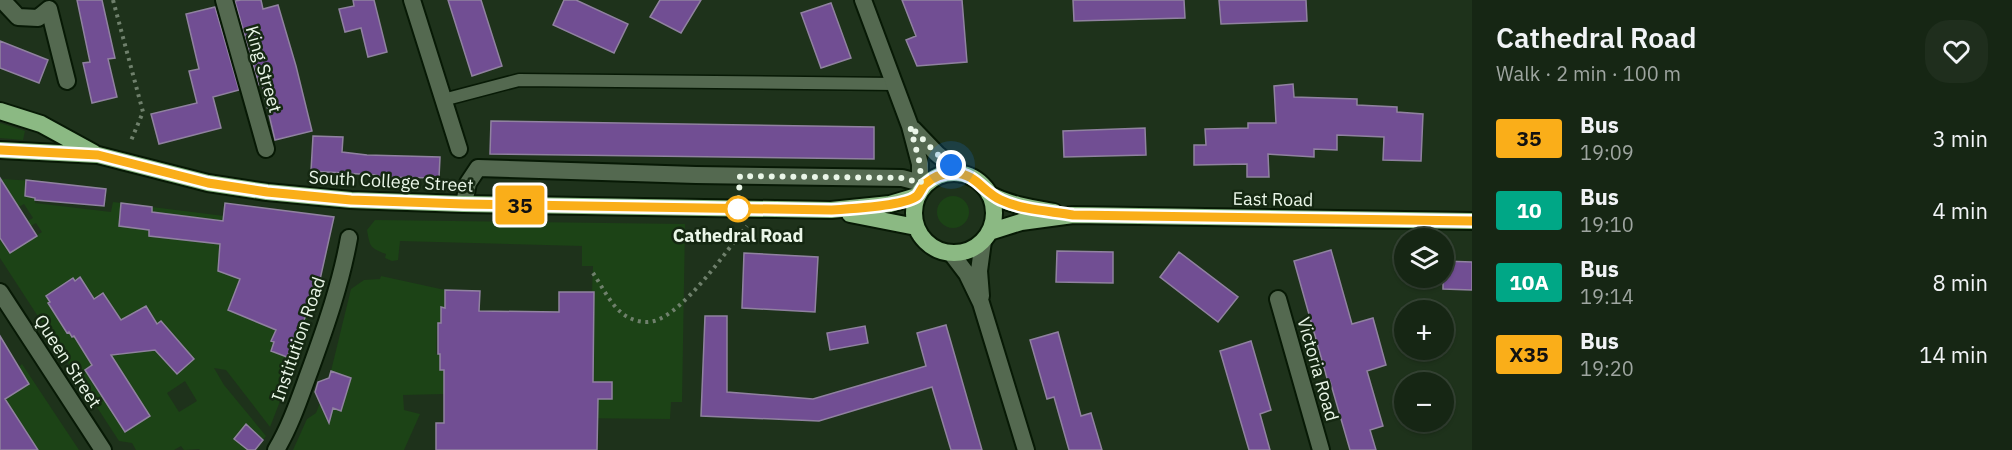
<!DOCTYPE html>
<html lang="en">
<head>
<meta charset="utf-8">
<style>
	body { margin:0; font-family:"IBM Plex Sans",sans-serif; background:#1f2e1d; color:#f1f3f6; height:100vh; display:flex; flex-direction:column; font-size:22px; white-space:nowrap }
	* { box-sizing:border-box; margin:0 }
	p { font-size:20px; color:#9ea5a0 }
	.icon { flex:none; width:33px; height:33px; fill:none; stroke:currentColor; stroke-width:2; stroke-linecap:round; stroke-linejoin:round }
	.map { position:relative; flex:1; overflow:hidden }
	.details { display:flex; flex-direction:column; background:#162614; width:540px }
	.details>* { flex:none }
	.badge { padding:0 12px; border-radius:4px; font-size:21px; line-height:39px }
	.buttons { position:absolute; left:1394px; top:228px; display:grid; gap:12px }
	.buttons a { display:grid; place-items:center; width:60px; height:60px; border-radius:50%; background:#162614; box-shadow:0 2px 4px #0004,0 0 0 2px #354334; font-size:30px }
	.you { position:absolute; width:30px; height:30px; margin:-15px; border:4px solid #fff; border-radius:50%; background:#1a73e8; box-shadow:0 0 0 9px #1a73e833 }
	.map>.badge { position:absolute; translate:-50% -50%; box-shadow:0 0 0 3px #fff }
	.round { display:grid; place-items:center; flex:none; width:63px; height:63px; border-radius:24px; background:#1f2e1d }
	.head { display:flex; align-items:center; justify-content:space-between; height:102px; padding:0 24px }
	h1 { font-size:28px; font-weight:600; line-height:45px }
	ul { padding:0; list-style:none }
	li { display:flex; align-items:center; gap:18px; height:72px; padding:0 24px }
	li div { flex:1 }
	li b { display:block; font-size:22px }
	li em { font-style:normal }
	li .badge { min-width:66px; font-weight:700; text-align:center }
	main { display:flex; flex:1; min-height:0 }
	.map>svg:first-child { display:block }
	.green { fill:#1c4316; fill-rule:evenodd }
	.building { fill:#714e93; stroke:#9082a0; stroke-width:1.5 }
	.lines { fill:none; stroke-linecap:round; stroke-linejoin:round }
	.service-casing { stroke:#071905; stroke-width:15 }
	.minor-casing { stroke:#071905; stroke-width:20 }
	.tertiary-casing { stroke:#071905; stroke-width:20 }
	.trunk-casing { stroke:#071905; stroke-width:20 }
	.path { stroke:#6f806c; stroke-width:4; stroke-dasharray:3 4.5; stroke-linecap:butt }
	.service { stroke:#546950; stroke-width:12 }
	.minor { stroke:#546950; stroke-width:16 }
	.tertiary { stroke:#546950; stroke-width:16 }
	.trunk { stroke:#8bb983; stroke-width:16 }
	.line-casing { stroke:#fff; stroke-width:14 }
	.line { stroke:#faae19; stroke-width:9 }
	.walk { stroke:#eaf6e8; stroke-width:6; stroke-dasharray:0 10.8 }
	.stop-dot { fill:#fff; stroke:#faae19; stroke-width:3 }
	.labels { text-anchor:middle; dominant-baseline:central; stroke-width:5; stroke-linejoin:round; paint-order:stroke }
	.street-label { font-size:18px; fill:#eaf6e8; stroke:#152812 }
	.stop-label { font-size:18px; font-weight:bold; fill:#eaf6e8; stroke:#152812 }
</style>
</head>
<body>
<main>
<div class="map">
<svg width="1472" height="450" viewBox="0 0 1472 450">
	<rect width="100%" height="100%" fill="#1e321b"/>
	<path class="green" d="M0,123l25,8 -2,9 -23,-2z
		M0,179l37,2 -2,22 76,9 2,-10 8,1 -2,23 30,4v6l71,8 -1,14c33,10 65,26 98,35l-21,57v10l-26,67 -44,-57 -12,-2 10,17 42,51 -3,4 -17,-16 -11,15 13,11h-48l-1,-1 -15,1 -3,-4 -7,4h-38l-4,-7 -13,-2 -119,-183v-20l10,15 32,-21 -6,-9 -7,4 -3,-5 7,-4 -9,-14 -7,4 -5,-8 -12,8v-5l11,-7 -7,-12 -4,2zM237,286l70,27 -14,36 -2,-1 -4,9 -16,-6 3,-9 -2,-1 4,-13 -8,-3 3,-7 -20,-8 -3,8 -20,-8zM146,306l6,11 -31,18 -6,-11zM185,381l12,20 -18,11 -12,-19z
		M937 212a16 16 0 1 1 32 0a16 16 0 1 1-32 0Z
		M152,207l72,9 -1,5 -71,-9z
		M375,220l310,4 -3,178h-11l-1,17 -101,-1 24,-23 1,-102 -2,-1 1,-26h-11v-20l-182,-5 -2,19 -6,1 -7,-3 1,-4c-16,-6 -16,-7 -19,-24z
		M381,276l64,14v18h-4v15l-4,1 -1,30h4v15l4,1v24l-41,1 1,15 16,4 -16,36h-111l14,-31 9,-6 4,-10 21,7 10,-32 -20,-7 20,-82 13,-9 16,-1z
		M22,364l57,86h-45l3,-2 -21,-33 -16,11v-24l29,-18 -10,-17z"/>
	<path class="building" d="M77,0h25l13,58 -7,1 9,38 -25,6 -9,-40 7,-1z
		M241,0h20l2,9 15,-4 18,61 16,65 -37,9 -13,-55h-3l-24,-84z
		M353,0h21l13,52 -19,5 -7,-29 -16,4 -6,-23 15,-3z
		M448,0h33l21,66 -30,10z
		M564,0h12l52,24 -14,29 -61,-28z
		M660,0h41l-20,33 -31,-16z
		M902,0h60l5,62 -50,4 -11,-26 10,-4z
		M1073,0h111l1,18 -111,3z
		M1219,0h87l1,21 -86,3z
		M831,3l20,55 -30,10 -20,-55z
		M215,7l24,83 -26,7 8,31 -62,16 -8,-30 46,-11 -8,-32 10,-2 -13,-55z
		M0,41l48,19 -9,23 -39,-15z
		M1293,84l1,13 63,2v6l40,2v5l26,2 -2,47 -38,-1 1,-23 -47,-2v15l-23,-1v8l-46,-3 1,23h-22v-13l-53,1v-20h12l-1,-16 43,-1v-5h28l-2,-37z
		M491,121l383,6v32l-384,-5z
		M1145,128l1,27 -82,2 -1,-26z
		M313,136l30,1 -1,15 25,3 73,2 -1,21 -63,-1v-2l-65,-4z
		M0,178l37,58 -27,17 -10,-15z
		M26,180l80,9 -2,17 -69,-6v-2l-10,-2z
		M121,203l31,4v5l71,9 2,-18 109,14 -17,76 -3,10 -3,-1 -18,47 -2,-1 -4,9 -16,-6 3,-9 -3,-1 5,-11 -48,-20 12,-31 -22,-8 2,-27 -71,-8v-6l-30,-4z
		M1331,250l21,74 21,-6 13,47 -19,6 16,55 -13,4 6,20h-26l-20,-69 -2,1 -34,-121z
		M1057,251l56,1v31l-57,-1z
		M1179,252l59,45 -20,25 -58,-45z
		M744,253l74,4 -3,55 -73,-4z
		M1443,261l29,1v28l-29,-1z
		M80,277l14,22 9,-6 18,27 25,-14 11,18 4,-3 33,38 -17,15 -22,-24 -44,5 39,61 -25,16 -40,-62 7,-5 -18,-29 -2,1 -3,-5 -2,1 -19,-30 2,-1 -4,-6 27,-18 2,3z
		M445,290l35,1 -1,20 80,1v-20h35l-1,90h19v17h-14l-1,51h-161v-27h8v-53h-4v-16h-2v-31h3v-16l4,1z
		M705,316h22v76l86,7 113,-33 -9,-33 29,-8 36,125h-31l-19,-63 -113,34 -118,-5z
		M865,326l3,17 -38,7 -3,-17z
		M1058,332l23,84 10,-3 11,37h-33l-15,-53 -7,2 -17,-59z
		M0,336l29,48 -24,15 33,51h-38z
		M1251,341l20,69 -11,4 10,36h-21l-29,-99z
		M331,371l20,7 -10,33 -8,-3 -4,15 -14,-31 3,-10 11,-4z
		M246,424l17,16 -8,10h-7l-14,-11z"/>
	<g class="lines">
		<defs>
			<path id="service" d="M443,100l76,-20 375,4"/>
			<path id="minor" d="M2,0l16,17 20,1 11,-9 18,72
				M224,0l42,149
				M412,0l47,149
				M464,204l4,-21 10,-15 218,7 206,3 19,5
				M0,292l103,158
				M1278,299l43,151
				M276,450c15,-25 24,-53 34,-80 16,-44 31,-87 39,-132"/>
			<path id="tertiary" d="M863,0l47,126 10,38v27
				M913,129l24,25 25,20
				M951,253l16,21 14,29 45,147
				M981,296l-2,-25 4,-30"/>
			<path id="trunk" d="M0,111l41,13 53,29
				M0,150l98,5 110,28 59,9 84,8 113,4 367,6 59,-6 27,-8
				M914 213a40 40 0 1 1 80 0a40 40 0 1 1-80 0Z
				M989,194c21,11 42,14 65,18
				M850,214l66,13
				M989,232l32,-10 52,-7 399,6"/>
		</defs>
		<use href="#service" class="service-casing"/>
		<use href="#minor" class="minor-casing"/>
		<use href="#tertiary" class="tertiary-casing"/>
		<use href="#trunk" class="trunk-casing"/>
		<path class="path" d="M113,0l30,112 -13,31
			M593,273c9,13 17,31 30,41 8,6 20,10 31,7 30,-8 72,-70 93,-95"/>
		<use href="#service" class="service"/>
		<use href="#minor" class="minor"/>
		<use href="#tertiary" class="tertiary"/>
		<use href="#trunk" class="trunk"/>
	</g>
	<g class="lines">
		<defs>
			<path id="line" d="M0,150l98,5 110,28 59,9 84,8 113,4 367,6c18,-1 74,-4 86,-14 3,-3 5,-9 8,-12 8,-7 19,-11 30,-11 21,1 28,19 46,27 21,10 49,11 72,15l399,6"/>
		</defs>
		<use href="#line" class="line-casing"/>
		<use href="#line" class="line"/>
		<path class="walk" d="M738,209l2,-33 162,2 19,5 -1,-19 -10,-38 27,28 14,11"/>
	</g>
	<circle class="stop-dot" cx="738" cy="209" r="12"/>
	<g class="labels">
		<g class="street-label">
			<text transform="translate(264 69) rotate(74)">King Street</text>
			<text transform="translate(391 181) rotate(3)">South College Street</text>
			<text transform="translate(1273 199) rotate(1)">East Road</text>
			<text transform="translate(298 339) rotate(-71)">Institution Road</text>
			<text transform="translate(68 361) rotate(57)">Queen Street</text>
			<text transform="translate(1318 369) rotate(74)">Victoria Road</text>
		</g>
		<g class="stop-label">
			<text x="738" y="235">Cathedral Road</text>
		</g>
	</g>
</svg>
<div class="buttons">
<a><svg class="icon" aria-label="layers" viewBox="0 0 24 24"><path d="M12 4l9 5-9 5-9-5zM3 14l9 5 9-5"/></svg></a>
<a>+</a>
<a>−</a>
</div>
<div class="you" style="left:951px;top:165px"></div>
<b class="badge" style="left:520px;top:205px;background:#faae19;color:#111">35</b>
</div>
<section class="details">
<div class="head"><div><h1>Cathedral Road</h1><p>Walk · 2 min · 100 m</p></div><a class="round"><svg class="icon" aria-label="heart" viewBox="0 0 24 24"><path d="M12 20l-8-8c-3-5 5-10 8-4 3-6 11-1 8 4z"/></svg></a></div>
<ul>
<li><span class="badge" style="background:#faae19;color:#111">35</span><div><b>Bus</b><p>19:09</p></div><em>3 min</em></li>
<li><span class="badge" style="background:#00a786;color:#fff">10</span><div><b>Bus</b><p>19:10</p></div><em>4 min</em></li>
<li><span class="badge" style="background:#00a786;color:#fff">10A</span><div><b>Bus</b><p>19:14</p></div><em>8 min</em></li>
<li><span class="badge" style="background:#faae19;color:#111">X35</span><div><b>Bus</b><p>19:20</p></div><em>14 min</em></li>
</ul>
</section>
</main>
</body>
</html>
